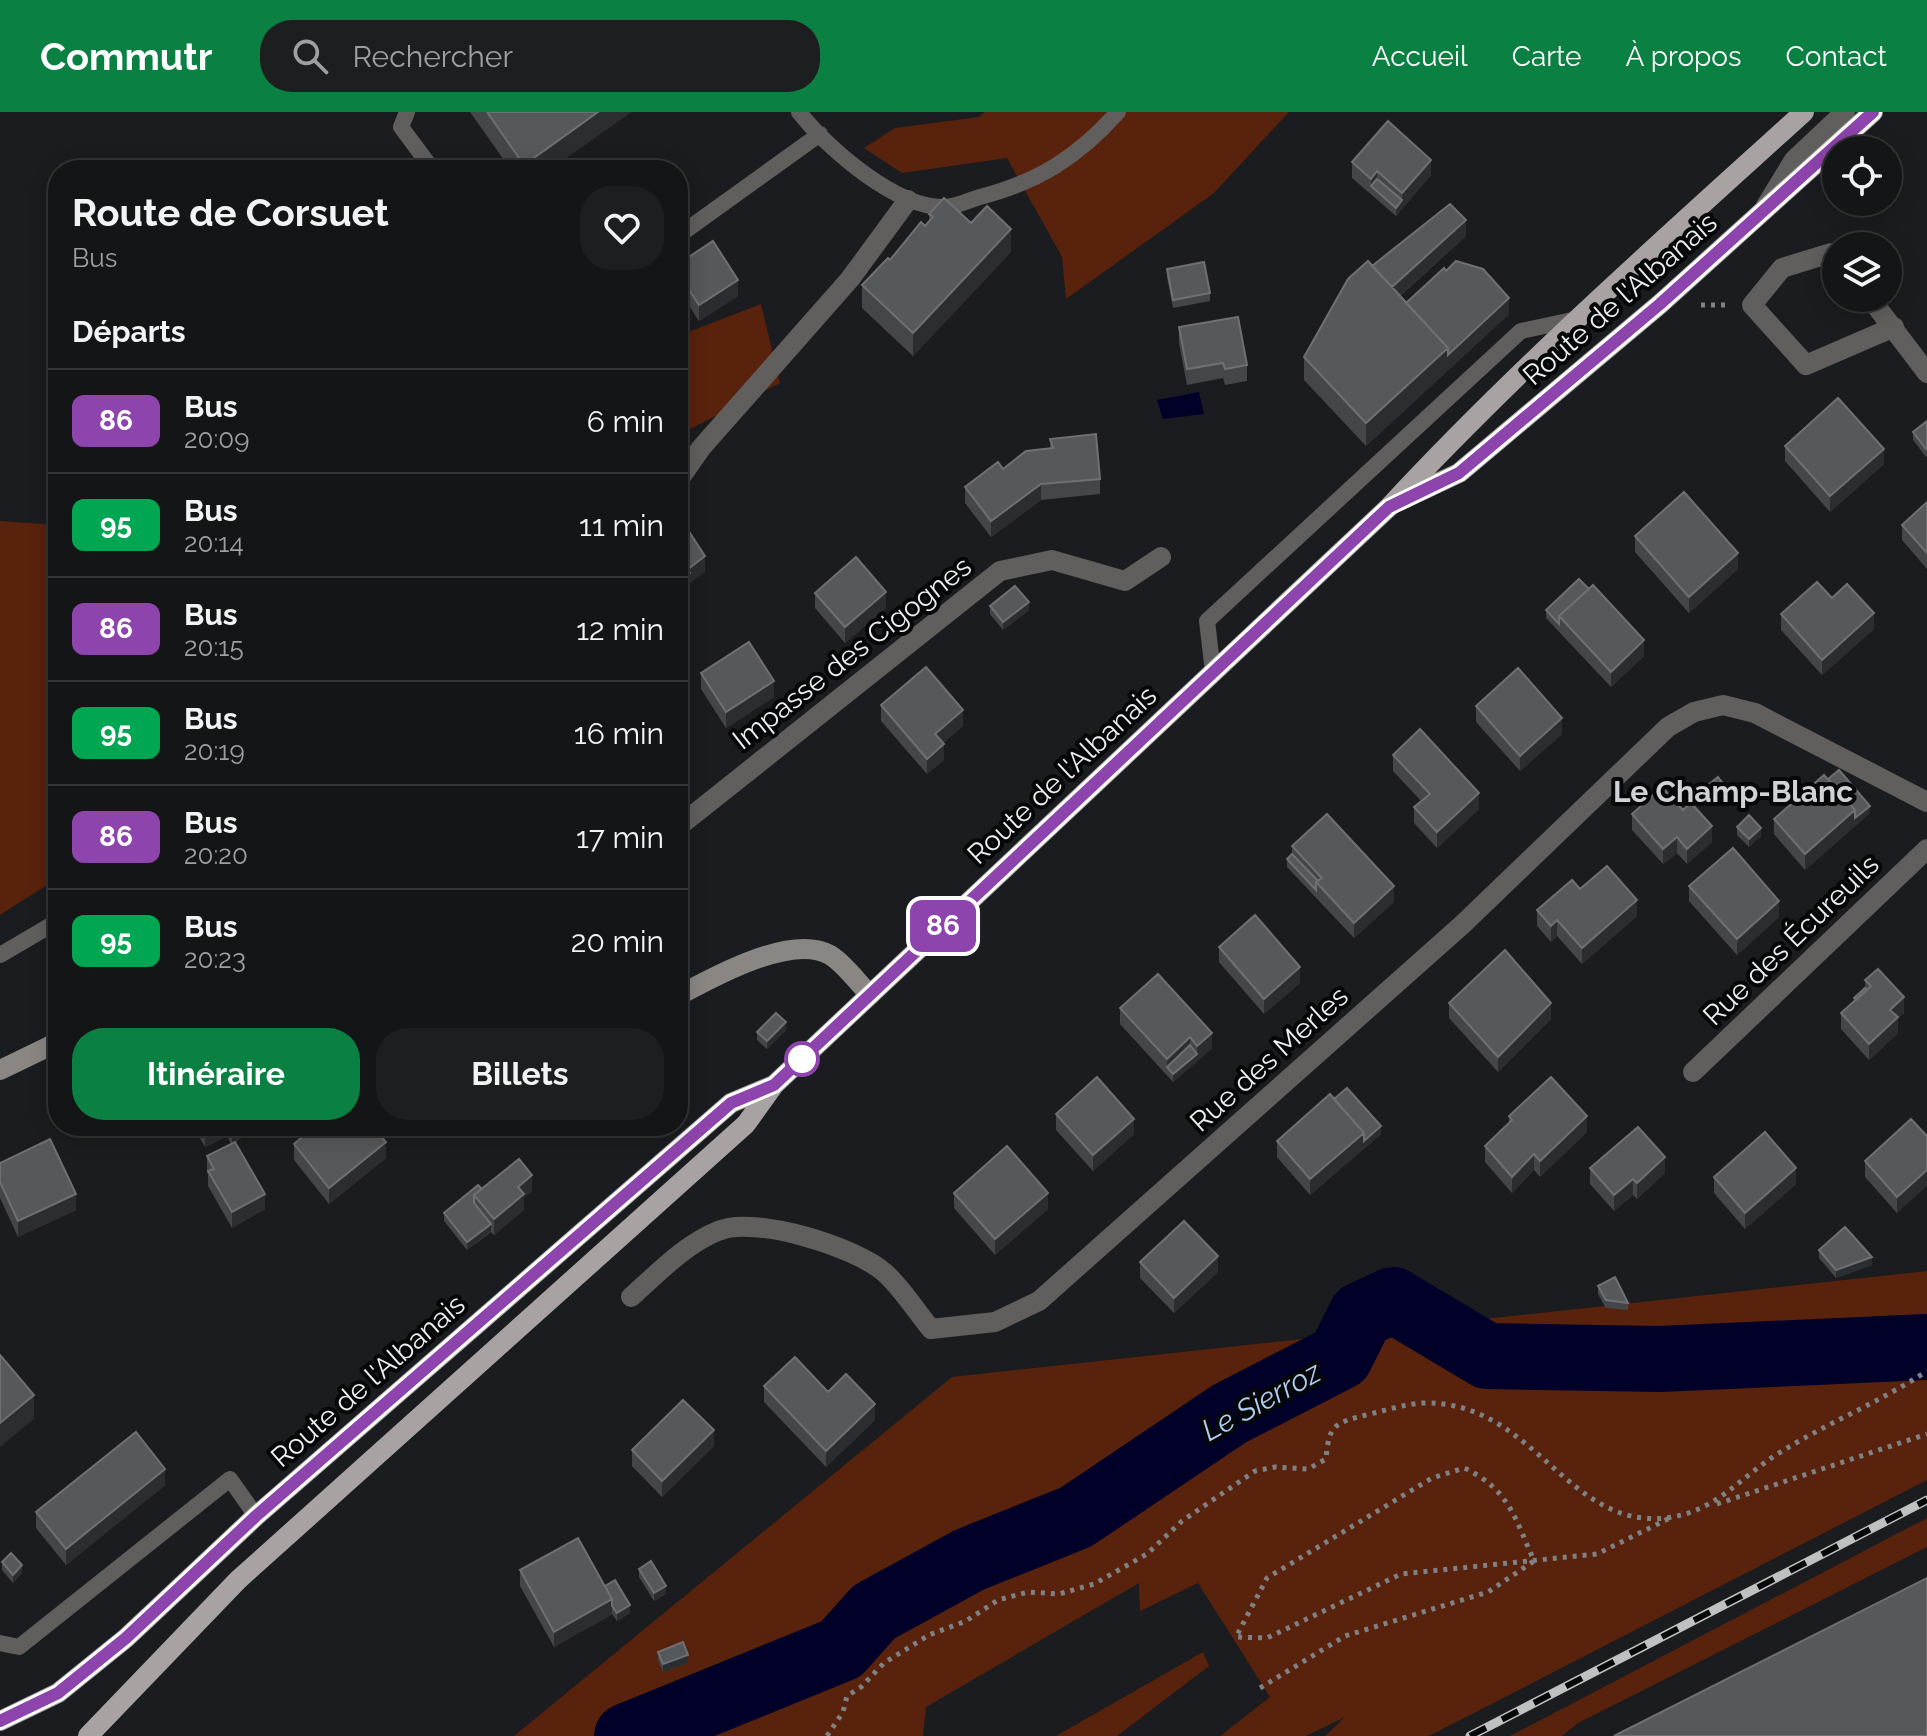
<!DOCTYPE html>
<html lang="fr">
<head>
<meta charset="utf-8">
<style>
	body { margin:0; font-family:Raleway,sans-serif; background:#1d1e20; color:#f1f3f6; height:100vh; display:flex; flex-direction:column; font-size:30px; white-space:nowrap }
	* { box-sizing:border-box; margin:0 }
	p { font-size:26px; color:#9d9fa1 }
	.icon { flex:none; width:44px; height:44px; fill:none; stroke:currentColor; stroke-width:2; stroke-linecap:round; stroke-linejoin:round }
	.map { position:relative; flex:1; overflow:hidden }
	.drawer { position:absolute; left:48px; top:48px; width:640px; height:976px; display:flex; flex-direction:column; background:#141517; border-radius:32px; box-shadow:0 4px 20px #0003,0 0 0 2px #333436 }
	.drawer>* { flex:none }
	.badge { padding:0 16px; border-radius:12px; font-size:28px; line-height:52px }
	.buttons { position:absolute; left:1822px; top:24px; display:grid; gap:16px }
	.buttons a { display:grid; place-items:center; width:80px; height:80px; border-radius:50%; background:#141517; box-shadow:0 4px 20px #0003,0 0 0 2px #333436; font-size:40px }
	.map>.badge { position:absolute; translate:-50% -50%; box-shadow:0 0 0 4px #fff }
	h2 { padding:0 24px; font-size:30px; line-height:72px }
	.round { display:grid; place-items:center; flex:none; width:84px; height:84px; border-radius:32px; background:#1d1e20 }
	.head { display:flex; align-items:center; justify-content:space-between; height:136px; padding:0 24px }
	h1 { font-size:38px; font-weight:700; line-height:60px }
	.action { display:flex; gap:16px; margin-top:auto; padding:16px 24px }
	.action a { flex:1; height:92px; border-radius:32px; background:#0b8043; color:#fff; font-size:32px; font-weight:700; line-height:92px; text-align:center }
	.action a+a { background:#1d1e20; color:#f1f3f6 }
	ul { padding:0; list-style:none }
	li { display:flex; align-items:center; gap:24px; height:104px; padding:0 24px; border-top:2px solid #333436 }
	li div { flex:1 }
	li b { display:block; font-size:30px }
	li em { font-style:normal }
	li .badge { min-width:88px; font-weight:700; text-align:center }
	header { display:flex; align-items:center; gap:48px; box-sizing:border-box; height:112px; padding:0 40px; background:#0b8043; color:#fff }
	header strong { font-size:38px }
	nav { display:flex; gap:44px; margin-inline-start:auto; font-size:28px }
	.search { width:560px; height:72px; background:#1d1e20; display:flex; align-items:center; gap:20px; box-sizing:border-box; padding:0 28px; border-radius:32px; color:#9d9fa1; font-size:30px }
	.map>svg:first-child { display:block }
	.green { fill:#59220c }
	.water { fill:#000029 }
	.lines { fill:none; stroke-linecap:round; stroke-linejoin:round }
	.river { stroke:#000029; stroke-width:66 }
	.path { stroke:#808184; stroke-width:5; stroke-dasharray:4 6; stroke-linecap:butt }
	.lane { stroke:#615f5e; stroke-width:16 }
	.street { stroke:#615f5e; stroke-width:20 }
	.secondary { stroke:#898684; stroke-width:20 }
	.primary { stroke:#a8a3a2; stroke-width:20 }
	.rail-casing { stroke:#bfc0c2; stroke-width:9 }
	.rail { stroke:#060708; stroke-width:6; stroke-dasharray:18; stroke-linecap:butt }
	.wall { fill:#44474a }
	.shaded-wall { fill:#2b2e31 }
	.building { fill:#56595b; stroke:#6e7073; stroke-width:2 }
	.line-casing { stroke:#fff; stroke-width:18 }
	.line { stroke:#8e44ad; stroke-width:12 }
	.stop-dot { fill:#fff; stroke:#8e44ad; stroke-width:4 }
	.labels { text-anchor:middle; dominant-baseline:central; stroke-width:8; stroke-linejoin:round; paint-order:stroke }
	.street-label { font-size:28px; fill:#edeef0; stroke:#060708 }
	.neighbourhood-label { font-size:30px; font-weight:bold; fill:#cfd2d6; stroke:#060708 }
	.water-label { font-size:30px; font-style:italic; fill:#aecbf0; stroke:#060708 }
</style>
</head>
<body>
<header>
<strong>Commutr</strong>
<div class="search"><svg class="icon" aria-label="search" viewBox="0 0 24 24"><circle cx="10" cy="10" r="6"/><path d="M15 15l6 6"/></svg>Rechercher</div>
<nav><a>Accueil</a><a>Carte</a><a>À propos</a><a>Contact</a></nav>
</header>
<div class="map">
<svg width="1927" height="1624" viewBox="0 0 1927 1624">
	<rect width="100%" height="100%" fill="#1a1c1f"/>
	<path class="green" d="M985,0h304l-75,81 -148,106 -4,-42 -55,-99 -105,15 -38,-25 31,-20 84,-11z
		M761,192l19,79 -102,52v-99z
		M0,409l58,4v353l-58,37z
		M1927,1159v209l-498,256h-104l20,-19 -39,19h-86l50,-39 -72,-114 -58,28 -1,-28 -213,124 -3,29h-409l438,-359z
		M1927,1406v29l-349,176 -16,13h-52z
		M1203,1540l6,14 -92,70h-61z"/>
	<path class="water" d="M1199,280l5,22 -41,5 -6,-19z"/>
	<g class="lines">
		<path class="river" d="M627,1624l214,-87 33,-37 95,-52 107,-43 153,-103 111,-57 21,-42 32,-15 94,56 173,3 267,-12"/>
		<path class="path" d="M1701,193h26
			M1717,1392l210,-70
			M1260,1576l85,-52 143,-44 46,-31c-19,-43 -25,-72 -70,-93l-32,10 -165,100 -31,59 31,1 134,-64 196,-20 71,-35
			M827,1624l16,-24 4,-16 14,-9 23,-24 45,-28 37,-14 32,-21 30,-8 31,2 35,-10 53,-30 35,-33 73,-50 20,-4 33,2 18,-10c3,-35 8,-36 44,-45 17,-4 35,-10 53,-11 111,-3 143,126 243,115 50,-6 74,-41 113,-65 48,-30 101,-51 148,-82"/>
		<path class="lane" d="M407,0l-6,15 32,43
			M799,0c28,36 98,97 146,95 11,0 24,-7 35,-10 58,-15 98,-40 138,-85
			M678,124l142,-102
			M1213,560l-6,-51 314,-290 56,-12
			M0,843l58,-34
			M0,1531l19,4 211,-168 26,37"/>
		<path class="street" d="M1766,94l28,-46 51,-48
			M1836,147l-5,-6 -49,15 -30,37 54,60 88,-38
			M1870,186l57,75
			M678,369l23,-33 149,-169 58,-79
			M678,715l322,-256 52,-11 73,21 36,-24
			M1693,960l234,-223
			M631,1185c25,-22 54,-53 87,-66 36,-16 138,16 167,42 17,15 31,38 46,56l64,-7 44,-21 424,-377 205,-197 26,-15 29,-7 32,8 172,89"/>
		<path class="secondary" d="M678,884c35,-19 114,-63 152,-41 15,9 28,28 40,40
			M0,958l58,-28"/>
		<path class="primary" d="M1399,389l60,-28 201,-169 213,-192
			M0,1609l58,-28 68,-55 130,-122 475,-413 43,-18
			M88,1624l150,-156 508,-456 28,-39 615,-578c130,-140 274,-267 415,-395"/>
		<defs>
			<path id="rail" d="M1470,1624l457,-236"/>
		</defs>
		<use href="#rail" class="rail-casing"/>
		<use href="#rail" class="rail"/>
	</g>
	<path class="wall" d="M470,0h161l-82,58h-38z
		M1352,50l79,13 -35,41 -44,-38z
		M929,102l42,9 40,29 -98,104 -51,-48v-23l28,-25 35,-34 4,-5z
		M1466,124l-66,60 6,7 40,-32 63,43 -143,132 -62,-66v-23l68,-91z
		M678,152l60,32 -39,25 -21,-32z
		M1167,157l43,24v8l-37,7 -6,-31z
		M1179,215l68,38v16l-22,4 -2,-7 -36,7 -8,-42z
		M1927,309v35l-1,1 -13,-17v-8z
		M1050,327l50,40v15l-59,6 -50,37 -26,-34v-16l38,-18 47,-21z
		M1785,334l99,18 -54,48 -45,-51z
		M1927,390v67l-25,-29v-15z
		M1635,424l103,33 -49,44 -54,-61z
		M815,481l71,15 -41,35 -30,-35z
		M1832,486l42,31 -52,46 -41,-45v-16z
		M990,494l39,4 -26,20 -13,-16z
		M1546,498l98,46 -33,31 -65,-69z
		M701,561l73,24 -48,31 -25,-39z
		M881,593l82,21 -20,17 1,17 -17,14 -46,-53z
		M1476,594l86,28 -42,37 -44,-49z
		M1393,643l86,54 -42,39 -23,-25v-16l7,-6 -28,-30z
		M1708,673l18,10 -10,8 -8,-10z
		M1683,698l29,32 -25,22 -10,-11 -14,11 -31,-34v-16z
		M1870,701l-65,57 -31,-36v-15z
		M1737,715l24,9 -12,11 -12,-12z
		M1292,734l102,56 -40,36 -67,-71v-8l5,-5z
		M1689,774l90,31 -42,38 -48,-54z
		M1580,777l57,27 -55,48 -25,-28 -6,6 -14,-16v-16z
		M1219,835l81,36 -36,31 -45,-52z
		M1158,862l54,74 -39,34 -53,-58v-16z
		M1865,868l39,33 -6,5v15l-29,27 -28,-31v-16l13,-11v-4l11,-10z
		M1449,891l102,16 -53,53 -49,-54z
		M786,918l-19,19 -10,-9v-8z
		M1334,987l47,35 -71,61 -33,-38v-16z
		M1056,1002l78,20 -41,37 -37,-41z
		M1509,1004l78,16 -47,45 -6,-7 -22,23 -27,-31v-16l24,-23z
		M1911,1007l-14,94 -32,-36v-16z
		M193,1014h54v7l-12,10 30,66 -33,19 -24,-42v-12l-1,-2v-16l24,-12 -4,-8 -22,11z
		M340,1021l46,25 -57,46 -35,-44v-16z
		M0,1051l76,47 -58,27 -18,-39z
		M1590,1056l75,5 -28,26 -4,-4 -19,16 -24,-27z
		M1714,1065l82,7 -51,45 -31,-36z
		M481,1077l51,2 -8,6v13l-30,25 -3,-3 -24,18 -23,-29v-8z
		M954,1081l94,16 -53,46 -41,-47z
		M1819,1138l53,15 -36,13 -17,-20z
		M1140,1150l78,10 -44,41 -34,-35z
		M1598,1174l30,17v7l-22,-2 -8,-14z
		M764,1274l64,6 47,28 -49,47 -62,-65z
		M714,1334l-52,51 -30,-31v-16z
		M165,1373l-99,80 -30,-37v-16z
		M2,1450l20,11 -9,10 -11,-13z
		M639,1457l27,25 -12,7 -15,-24z
		M520,1458l85,16 25,27 -13,8 -5,-7 -58,33 -34,-61z
		M658,1540l30,11 -25,9 -5,-12z"/>
	<path class="shaded-wall" d="M598,0h33l-82,58h-25v-5z
		M1431,48v15l-35,41v-8l6,-7v-8z
		M1377,59v16l-6,-1v-7z
		M1466,108v16l-78,70v-15z
		M1011,117v23l-98,104v-23z
		M738,168v16l-39,25v-16z
		M1509,186v16l-143,132v-23l82,-75z
		M1884,337v15l-54,48v-16z
		M1041,372v16l-50,37v-16z
		M1738,441v16l-49,44v-16z
		M705,444v16l-15,11v6l-12,9v-16l9,-12z
		M886,480v16l-41,35v-16z
		M1029,490v8l-26,20v-8z
		M1874,501v16l-52,46v-15z
		M1644,528v16l-33,31v-15z
		M774,569v16l-48,31v-16z
		M963,598v16l-28,24v-16z
		M1562,606v16l-42,37v-15z
		M944,632v16l-17,14v-15z
		M1726,675v8l-10,8v-8z
		M1479,681v16l-42,39v-16z
		M1870,694v7l-65,57v-16l50,-44z
		M1712,714v16l-25,22v-15z
		M1761,716v8l-12,11v-8z
		M1677,725v16l-14,11v-15z
		M1394,774v16l-40,36v-15z
		M1637,788v16l-55,48v-16z
		M1779,789v16l-42,38v-16z
		M1557,808v16l-6,6v-16z
		M1300,855v16l-36,31v-15z
		M1904,885v16l-6,5v15l-29,27v-16l21,-34z
		M1551,891v16l-53,53v-15z
		M786,910v8l-19,19v-8z
		M1212,921v15l-15,14v-16z
		M1190,925v16l-23,14v-8z
		M1197,942v8l-24,20v-8z
		M1587,1004v16l-47,45v-16z
		M1134,1007v15l-41,37v-16z
		M214,1014h13v10l-22,11v-16z
		M236,1014h11v7l-15,12v-15z
		M1381,1014v8l-71,61v-16l54,-46z
		M386,1030v16l-57,46v-16z
		M1534,1042v16l-22,23v-16z
		M1665,1045v16l-28,26v-16z
		M1796,1056v16l-51,45v-16z
		M1927,1058v16l-30,27v-16z
		M532,1063v16l-8,6v13l-30,25v-16l24,-32z
		M1633,1067v16l-19,16v-16z
		M1048,1081v16l-53,46v-16z
		M76,1082v16l-58,27v-16z
		M265,1082v15l-33,19v-16z
		M491,1112v7l-24,19v-8z
		M1218,1144v16l-44,41v-15z
		M1872,1145v8l-36,13v-8z
		M34,1283v24l-34,28v-24z
		M875,1292v16l-49,47v-16z
		M714,1318v16l-52,51v-16z
		M165,1357v16l-99,80v-16z
		M22,1453v8l-9,10v-8z
		M666,1474v8l-12,7v-8z
		M612,1487v16l-58,32v-15z
		M630,1493v8l-13,8v-8z
		M688,1543v8l-25,9v-8z"/>
	<path class="building" d="M487,0h111l-74,53z
		M1388,9l43,39 -29,33 -25,-22 -6,8 -19,-17z
		M1377,67l25,21 -6,8 -25,-22z
		M944,86l27,25 16,-17 24,23 -98,104 -51,-48 26,-27 2,2 31,-38 4,4 8,-9 -4,-3z
		M1450,92l16,16 -74,67 -20,-21z
		M713,129l25,39 -39,25 -21,-32v-9z
		M1368,149l80,87 -82,75 -62,-66 44,-78z
		M1456,149l27,8 26,29 -61,57v-7l-42,-45 38,-35 2,3z
		M1204,150l6,31 -37,7 -6,-31z
		M1238,205l9,48 -22,4 -2,-6 -36,6 -8,-42z
		M1838,286l46,51 -54,47 -45,-50z
		M1927,309v27l-1,1 -13,-17z
		M1096,322l4,45 -59,5 -50,37 -26,-34 33,-25 5,7 23,-18 27,-3 -3,-9z
		M1684,380l54,61 -49,44 -54,-61z
		M1927,390v51l-25,-28z
		M690,421l15,23 -18,14 3,3 -12,9v-40z
		M856,445l30,35 -41,35 -30,-34z
		M1579,467l10,10 -30,27v8l-13,-14z
		M1817,470l15,16 15,-14 27,29 -52,47 -41,-46z
		M1593,473l51,55 -33,32 -52,-56z
		M1015,474l14,16 -26,20 -13,-16z
		M749,530l25,39 -48,31 -25,-39z
		M926,555l37,43 -28,24 9,10 -17,15 -46,-54z
		M1518,556l44,50 -42,38 -44,-50z
		M1420,617l59,64 -42,39 -23,-25 16,-13 -37,-39z
		M1839,658l31,36 -15,12v-8l-27,-31z
		M1824,663l31,35 -50,44 -31,-35z
		M1718,665l8,10 -10,8 -8,-10z
		M1662,675l21,23 8,-7 21,23 -25,23 -10,-12 -14,12 -31,-35z
		M1327,702l67,72 -40,37 -38,-41 6,-4 -30,-32z
		M1749,703l12,13 -12,11 -12,-12z
		M1733,736l46,53 -42,38 -48,-53z
		M1292,742l26,27 -2,1v8l-29,-31z
		M1607,754l30,34 -55,48 -25,-28 -6,6 -14,-16 35,-30 8,9z
		M1255,803l45,52 -36,32 -45,-52z
		M1505,838l46,53 -53,54 -49,-54z
		M1878,857l26,28 -14,13 8,7 -29,27 -28,-31 30,-27 -6,-6z
		M1158,862l54,59 -15,13 -7,-9 -23,22 -47,-51z
		M1865,876l2,2 -11,10 -2,-2z
		M776,901l10,9 -19,19 -10,-9z
		M1190,933l7,9 -24,20 -6,-7z
		M1097,965l37,42 -41,36 -37,-41z
		M1551,965l36,39 -47,45 -6,-7 -22,23 -27,-31 27,-26 -3,-4z
		M1347,976l34,38 -17,15v-8l-30,-34z
		M1330,982l34,39 -54,46 -33,-38z
		M1911,1007l16,17v34l-30,27 -32,-36z
		M202,1014h12l-9,5z
		M316,1014h18l6,7 8,-7h25l13,16 -57,46 -35,-44z
		M1638,1015l27,30 -28,26 -4,-4 -19,16 -24,-27z
		M1765,1020l31,36 -51,45 -31,-36z
		M50,1027l26,55 -58,27 -18,-39v-19z
		M235,1030l30,52 -33,18 -24,-41 6,-2 -7,-13z
		M1007,1034l41,47 -53,46 -41,-46z
		M519,1047l13,16 -14,12 6,7 -30,25 -20,-24z
		M478,1073l4,4 -8,6v8l17,21 -24,18 -23,-29z
		M1184,1109l34,35 -44,42 -34,-36z
		M1845,1115l27,30 -36,13 -17,-20z
		M1615,1165l13,26 -22,-3 -8,-14z
		M0,1243l34,40 -34,28z
		M795,1245l33,35 18,-18 29,30 -49,47 -62,-65z
		M683,1288l31,30 -52,51 -30,-31z
		M136,1320l29,37 -99,80 -30,-37z
		M578,1426l34,61 -58,33 -34,-62z
		M11,1441l11,12 -9,10 -11,-13z
		M651,1449l15,25 -12,7 -15,-24z
		M1927,1466v158h-313z
		M615,1468l15,25 -13,8 -5,-7v-7l-7,-13z
		M683,1530l5,13 -25,9 -5,-12z"/>
	<g class="lines">
		<defs>
			<path id="line" d="M0,1609l58,-28 68,-55 130,-122 475,-413 43,-18 615,-578 70,-34 201,-169 213,-192"/>
		</defs>
		<use href="#line" class="line-casing"/>
		<use href="#line" class="line"/>
	</g>
	<circle class="stop-dot" cx="802" cy="947" r="16"/>
	<g class="labels">
		<g class="street-label">
			<text transform="translate(1620 187) rotate(-41)">Route de l'Albanais</text>
			<text transform="translate(852 541) rotate(-38)">Impasse des Cigognes</text>
			<text transform="translate(1062 663) rotate(-43)">Route de l'Albanais</text>
			<text transform="translate(1791 828) rotate(-44)">Rue des Écureuils</text>
			<text transform="translate(1269 947) rotate(-42)">Rue des Merles</text>
			<text transform="translate(368 1269) rotate(-41)">Route de l'Albanais</text>
		</g>
		<g class="neighbourhood-label">
			<text x="1733" y="679">Le Champ-Blanc</text>
		</g>
		<g class="water-label">
			<text transform="translate(1261 1289) rotate(-29)">Le Sierroz</text>
		</g>
	</g>
</svg>
<div class="buttons">
<a><svg class="icon" aria-label="locate" viewBox="0 0 24 24"><circle cx="12" cy="12" r="6"/><path d="M12 2v4M12 18v4M2 12h4M18 12h4"/></svg></a>
<a><svg class="icon" aria-label="layers" viewBox="0 0 24 24"><path d="M12 4l9 5-9 5-9-5zM3 14l9 5 9-5"/></svg></a>
</div>
<b class="badge" style="left:943px;top:814px;background:#8e44ad;color:#fff">86</b>
<section class="drawer">
<div class="head"><div><h1>Route de Corsuet</h1><p>Bus</p></div><a class="round"><svg class="icon" aria-label="heart" viewBox="0 0 24 24"><path d="M12 20l-8-8c-3-5 5-10 8-4 3-6 11-1 8 4z"/></svg></a></div>
<h2>Départs</h2>
<ul>
<li><span class="badge" style="background:#8e44ad;color:#fff">86</span><div><b>Bus</b><p>20:09</p></div><em>6 min</em></li>
<li><span class="badge" style="background:#00a651;color:#fff">95</span><div><b>Bus</b><p>20:14</p></div><em>11 min</em></li>
<li><span class="badge" style="background:#8e44ad;color:#fff">86</span><div><b>Bus</b><p>20:15</p></div><em>12 min</em></li>
<li><span class="badge" style="background:#00a651;color:#fff">95</span><div><b>Bus</b><p>20:19</p></div><em>16 min</em></li>
<li><span class="badge" style="background:#8e44ad;color:#fff">86</span><div><b>Bus</b><p>20:20</p></div><em>17 min</em></li>
<li><span class="badge" style="background:#00a651;color:#fff">95</span><div><b>Bus</b><p>20:23</p></div><em>20 min</em></li>
</ul>
<div class="action"><a>Itinéraire</a><a>Billets</a></div>
</section>
</div>
</body>
</html>
